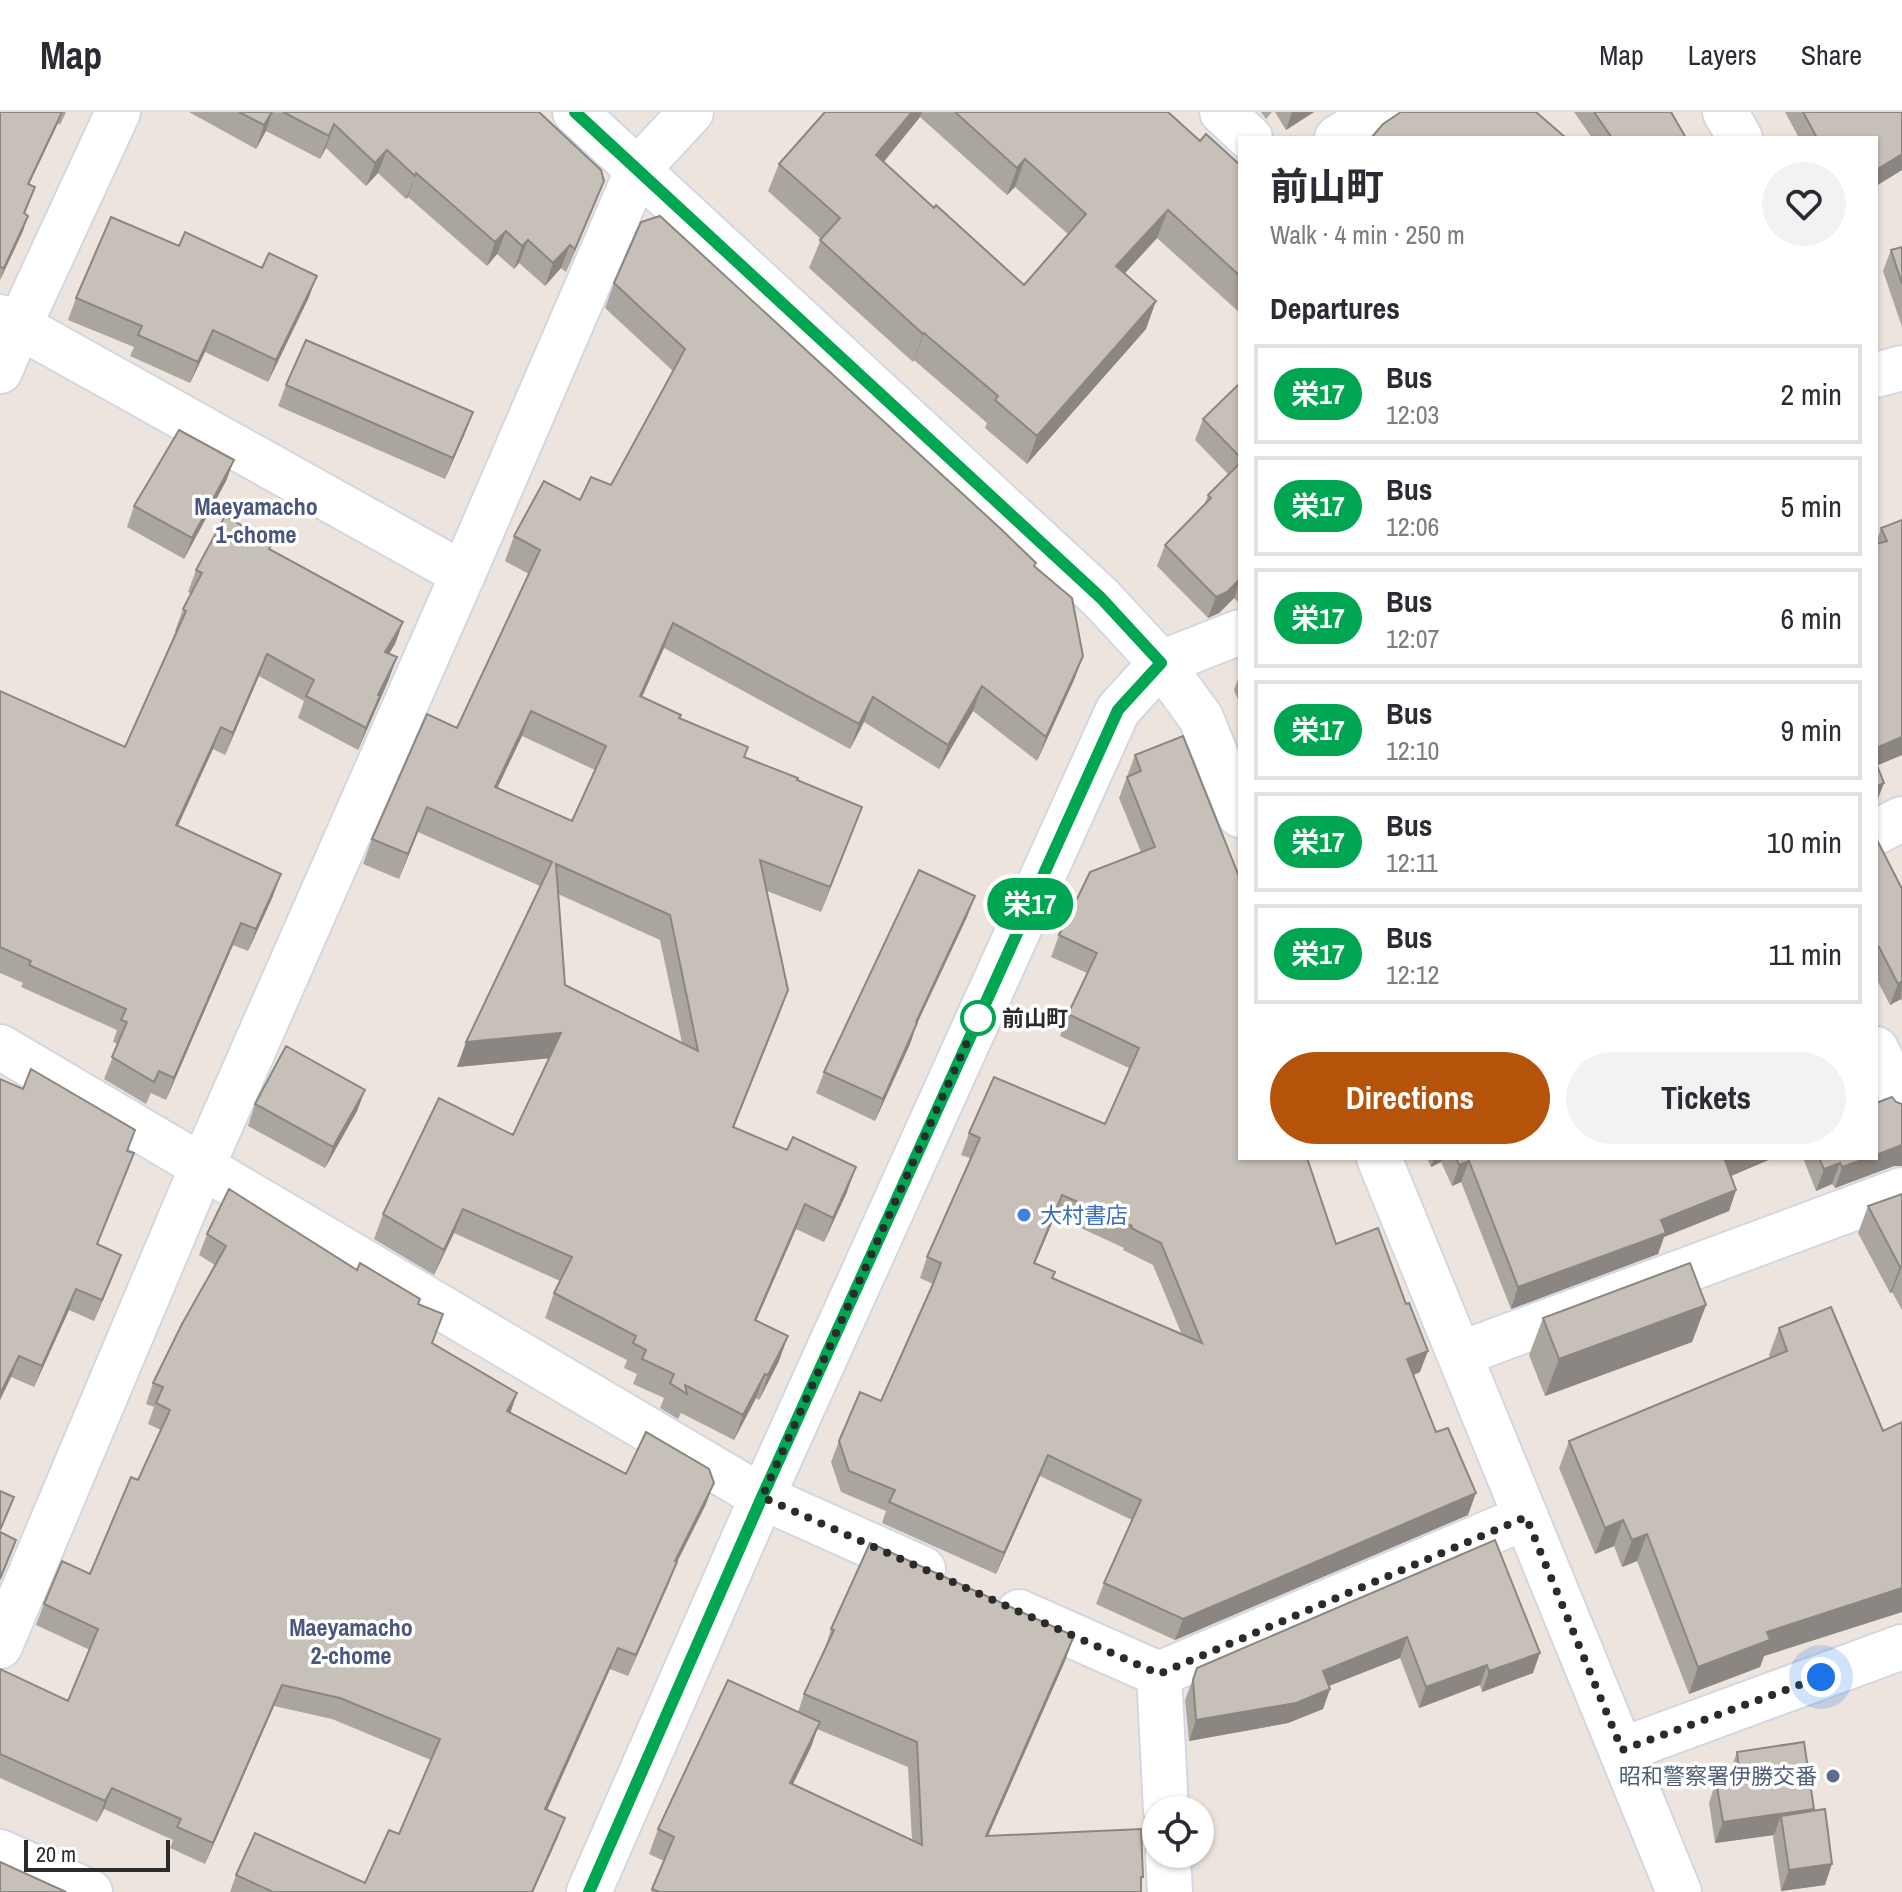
<!DOCTYPE html>
<html lang="en">
<head>
<meta charset="utf-8">
<style>
	body { margin:0; font-family:"Archivo Narrow","Noto Sans JP",sans-serif; background:#f2f2f3; color:#2b2b33; height:100vh; display:flex; flex-direction:column; font-size:30px; white-space:nowrap }
	* { box-sizing:border-box; margin:0 }
	p { font-size:26px; color:#7c7c81 }
	.icon { flex:none; width:44px; height:44px; fill:none; stroke:currentColor; stroke-width:2; stroke-linecap:round; stroke-linejoin:round }
	.map { position:relative; flex:1; overflow:hidden }
	.drawer { position:absolute; left:1238px; top:24px; width:640px; height:1024px; display:flex; flex-direction:column; background:#fff; border-radius:0px; box-shadow:0 2px 6px #0004 }
	.drawer>* { flex:none }
	.badge { padding:0 16px; border-radius:26px; font-size:28px; line-height:52px }
	.buttons { position:absolute; left:1142px; top:1684px; display:grid; gap:16px }
	.buttons a { display:grid; place-items:center; width:72px; height:72px; border-radius:50%; background:#fff; box-shadow:0 2px 6px #0004; font-size:40px }
	.scale { position:absolute; left:24px; bottom:20px; width:146px; box-sizing:border-box; padding-left:8px; border:4px solid #2b2b2b; border-top:0; font-size:22px; line-height:28px; white-space:nowrap; color:#2b2b2b; -webkit-text-stroke:6px #fff; paint-order:stroke }
	.you { position:absolute; width:40px; height:40px; margin:-20px; border:6px solid #fff; border-radius:50%; background:#1a73e8; box-shadow:0 0 0 12px #1a73e833 }
	.map>.badge { position:absolute; translate:-50% -50%; box-shadow:0 0 0 4px #fff }
	h2 { padding:0 32px; font-size:30px; line-height:72px }
	.round { display:grid; place-items:center; flex:none; width:84px; height:84px; border-radius:42px; background:#f2f2f3 }
	.summary { display:flex; align-items:center; justify-content:space-between; height:136px; padding:0 32px }
	h1 { font-size:38px; font-weight:700; line-height:60px }
	.cta { display:flex; gap:16px; margin-top:auto; padding:16px 32px }
	.cta a { flex:1; height:92px; border-radius:48px; background:#b45309; color:#fff; font-size:32px; font-weight:700; line-height:92px; text-align:center }
	.cta a+a { background:#f2f2f3; color:#2b2b33 }
	ul { padding:0; list-style:none }
	li { display:flex; align-items:center; gap:24px; height:100px; margin:0 16px 12px; padding:0 16px; border:4px solid #e1e1e2; border-radius:0px }
	li div { flex:1 }
	li b { display:block; font-size:30px }
	li em { font-style:normal }
	li .badge { min-width:88px; font-weight:700; text-align:center }
	header { display:flex; align-items:center; gap:48px; box-sizing:border-box; height:112px; padding:0 40px; background:#fff; border-bottom:2px solid #e1e1e2 }
	header strong { font-size:38px }
	nav { display:flex; gap:44px; margin-inline-start:auto; font-size:28px }
	.map>svg:first-child { display:block }
	.lines { fill:none; stroke-linecap:round; stroke-linejoin:round }
	.street-casing { stroke:#d2d7e4; stroke-width:48 }
	.secondary-casing { stroke:#d2d7e4; stroke-width:48 }
	.street { stroke:#fff; stroke-width:44 }
	.secondary { stroke:#fff; stroke-width:44 }
	.wall { fill:#aaa59e; fill-rule:evenodd }
	.shaded-wall { fill:#8b8681 }
	.building { fill:#c6c0b8; stroke:#8b8681; stroke-width:2; fill-rule:evenodd }
	.line-casing { stroke:#fff; stroke-width:18 }
	.line { stroke:#00a651; stroke-width:12 }
	.walk { stroke:#2b2b2b; stroke-width:8; stroke-dasharray:0 14.4 }
	.stop-dot { fill:#fff; stroke:#00a651; stroke-width:4 }
	.shop-dot { fill:#3f7fe0; stroke:#fff; stroke-width:3 }
	.service-dot { fill:#5c6f8a; stroke:#fff; stroke-width:3 }
	.labels { text-anchor:middle; dominant-baseline:central; stroke-width:7; stroke-linejoin:round; paint-order:stroke }
	.stop-label { font-size:22px; font-weight:bold; fill:#2b2b2b; stroke:#fff; text-anchor:start }
	.shop-label { font-size:22px; fill:#366cbe; stroke:#fff; text-anchor:start }
	.service-label { font-size:22px; fill:#4e5e75; stroke:#fff; text-anchor:end }
	.neighbourhood-label { font-size:24px; font-weight:bold; fill:#4a567e; stroke:#fff }
</style>
</head>
<body>
<header>
<strong>Map</strong>
<nav><a>Map</a><a>Layers</a><a>Share</a></nav>
</header>
<div class="map">
<svg width="1902" height="1780" viewBox="0 0 1902 1780">
	<rect width="100%" height="100%" fill="#ede5dd"/>
	<g class="lines">
		<defs>
			<path id="street" d="M1222,0l28,26
				M1725,0l15,26
				M1337,26l42,-26
				M0,205l19,9 444,248
				M0,259l19,-45 99,-214
				M1876,720l26,-13
				M0,935l762,450 161,72
				M1876,937l26,53
				M1460,1242l442,-164
				M1019,1500l140,62 367,-157
				M0,1534l202,-479 261,-593 175,-405 53,-57
				M1159,1562l7,136
				M1622,1638l280,-103
				M0,1740l90,40
				M1168,1742l2,38"/>
			<path id="secondary" d="M575,0l526,486 60,65 40,55 39,97
				M1876,263l26,-7
				M1379,1046l300,734
				M589,1780l173,-395 356,-787 43,-47 79,-31"/>
		</defs>
		<use href="#street" class="street-casing"/>
		<use href="#secondary" class="secondary-casing"/>
		<use href="#street" class="street"/>
		<use href="#secondary" class="secondary"/>
	</g>
	<path class="wall" d="M0,0h66l-6,13 -2,-2 -29,61v19l-4,11 -2,17 -23,49z
		M189,0h350l65,69 -9,23 -29,68 -5,-4 -16,18 -26,-23 -5,6 -17,-15 -10,12 -79,-69 -2,2 -28,-26 -12,13 -40,-38 -6,11 -54,-28 -10,18z
		M825,0h343l32,29 40,24v148l-83,-75 -33,36 22,55 -119,135 -42,-36 2,-5 -73,-63 -1,2 -104,-94 12,-29 -53,-48 11,-27zM920,5l87,78 8,-8 53,47 -44,51 -90,-77 -50,-46z
		M1261,0h11l-6,7z
		M1275,0h39l-28,18z
		M1574,0h97l15,26h-94z
		M1785,0h117v58l-26,16v-48h-77z
		M179,134l130,51 -41,85 -63,-30 -15,31 -60,-27 4,-9 -66,-27 8,-22z
		M1902,135v80l-19,-56 8,-21z
		M614,171l421,283 48,90 -9,24 -37,81 -64,-50 -34,58 -75,-47 -14,27 -186,-101 -22,49 102,60 53,23 56,51 -32,81 -54,-21 12,124 -45,112 113,65 -23,50 -28,-13 -40,91 23,41 -20,39 -3,-2 -22,42 -53,-27 -3,6 -18,-11 4,-10 -31,-14 4,-10 -13,-6 3,-8 -82,-42 9,-25 6,-12 -106,-48 -20,42 -60,-36 9,-25 130,-79 36,-77 -92,9 83,-181 -122,-54 -19,47 -36,-15 9,-25 85,-111 72,-154 -24,-13 9,-25 97,-51 62,-114 -68,-63zM522,624l73,34 -23,51 -75,-33zM558,782l102,46 22,103 -117,-58z
		M1240,271v221l-6,-6 -15,15 -11,5 -51,-52 8,-21 39,-39 4,-11 20,-21 -33,-34 8,-21z
		M286,273l179,48 -20,46 -167,-73z
		M234,348l-8,21 -42,78 -57,-32 7,-21z
		M1902,408v235l-25,10 -1,39v-261l5,-15z
		M270,438l133,72 -8,22 -6,9v26l-31,71 -60,-32 6,-17 -45,-25 -34,79 -12,-6 -35,77 95,70 -25,55 -15,-6 -67,155 -15,-7 -5,11 -42,-25 14,-35 -5,-2 4,-12 -96,-43 2,-4 -23,-10v-282l125,56 51,-115 -1,-1 8,-22 8,-15 -3,-2 8,-22z
		M1240,562v30l-6,-14z
		M1183,624l57,422h68l-1,3 29,83 84,128 -6,3 54,140 -293,125 -79,-36 8,-21 28,-63 -92,-44 -44,98 -114,-51 4,-12 -45,-19 -10,-30 8,-21 42,-40 52,-117 -13,-6 7,-21 43,-99 -9,-3 8,-22 136,-9 24,-56 -69,-32 8,-22 19,-41 -36,-16 8,-22 18,-36 64,-47 -22,-54 16,-43zM1055,1104l69,32 -1,2 30,15 29,70 -130,-57 -17,-15z
		M1876,726l26,51v112l-1,-2 -11,6 -14,-27z
		M967,805l-50,106 -7,21 -35,77 -59,-28 8,-21z
		M0,967l128,72 6,2 -37,91 16,32 -19,45 -25,-11 -35,77 -23,-10 -11,23z
		M365,978l-8,21 -32,57 -77,-42 7,-22z
		M1427,1046h346l-42,18 5,14 -7,21 -65,26 -6,17 -147,55 -50,-127 -9,4 -11,-24 -10,5z
		M1803,1046h73l18,8 -59,22 -3,-4 -16,7z
		M1902,1082v116l-10,-18 -2,1 -32,-60 10,-27z
		M207,1122l150,36 61,34 14,39 85,50 -7,20 116,61 80,30 -30,60 -7,19 -41,93 -18,-7 -63,141 18,8 -8,21 -24,53h-303l6,-17 129,8 34,-49 32,-74 -99,-41 -58,-13 -69,158 -35,-16 3,-8 -69,-31 -7,13 -97,-44v-109l68,32 22,-51 -54,-25 8,-21 46,-30 48,-94 23,-50 -13,-6 6,-17 -8,-3 7,-21 62,-118 -16,-10z
		M1706,1193l-14,37 -147,54 -16,-41 14,-37z
		M1779,1216l104,103 19,-9v190l-138,44 -4,11 -71,27 -52,-133 -15,6 -8,-21 -19,8 -36,-86 10,-27 201,-83 -1,-3z
		M1495,1428l38,133 -51,19 -2,-7 -61,23 -19,-50 -71,28 1,3 -7,20 -35,14 -99,18 -4,-41 12,-32z
		M831,1517l243,7 -9,25 -77,174 153,47v10h-490l13,-31 -15,-7 9,-25 140,-117 6,-18 19,-39zM817,1617l91,38 4,73 -119,-56 18,-37z
		M1737,1640l76,59 12,74 -44,6 -8,-54 1,-2 -59,8 -6,-40 7,-22 14,-2 -1,-5z"/>
	<path class="shaded-wall" d="M62,0l-4,11 -36,76 6,-15z
		M272,0l-6,19 -10,18 8,-24z
		M912,0h10l-2,5 -54,66 10,-28z
		M1292,0h22l-28,18z
		M334,12l-8,24 -6,11 9,-23z
		M387,38l-9,23 -12,13 9,-23z
		M1902,42v16l-26,16v-16z
		M1025,47l-10,28 -8,8 10,-27z
		M416,61l-8,24 -2,2 9,-23z
		M604,69l-9,23 -29,68 9,-23z
		M1168,98l-11,28 -51,56 10,-28z
		M28,104l-5,15 -23,49 4,-12z
		M506,119l-9,23 -10,12 8,-24z
		M528,128l-9,23 -5,6 8,-23z
		M570,133l-9,23 -16,18 8,-23z
		M317,164l-8,21 -41,85 8,-22z
		M1156,189l-10,28 -119,135 10,-28z
		M213,218l-8,22 -15,31 8,-21z
		M924,221l-10,27 -1,2 10,-28z
		M473,300l-8,21 -20,46 8,-21z
		M234,348l-8,21 -42,78 8,-21z
		M1240,467l-6,19 -15,15 -11,5 8,-21z
		M403,510l-8,22 -18,30 8,-22z
		M673,511l-9,25 -33,73 9,-25z
		M267,542l-8,22 -34,79 8,-22z
		M1083,544l-9,24 -37,81 9,-24z
		M397,545l-8,22 -31,71 20,-55z
		M982,574l-9,25 -34,58 9,-24z
		M873,585l-9,25 -14,27 9,-25z
		M531,599l-9,25 -36,76 9,-25z
		M221,615l-8,22 -45,98 8,-22z
		M1902,625v18l-26,11v-18z
		M1884,671l-8,21v-17z
		M427,695l-9,25 -19,47 9,-25z
		M862,695l-9,24 -32,81 9,-25z
		M281,762l-8,22 -25,55 8,-22z
		M975,784l-8,21 -59,126 8,-21z
		M241,811l-8,22 -67,155 8,-22z
		M1902,869l-1,18 -11,6 8,-21z
		M788,878l-9,25 -55,136 9,-24z
		M917,911l-7,21 -35,77 8,-22z
		M561,921l-9,25 -95,9 9,-25z
		M365,978l-8,21 -32,57 8,-21z
		M1902,1033v21h-8l-59,22 7,-21 25,-9h9v-3z
		M1434,1046h8l-1,4 -10,5z
		M1731,1046h42l-56,24 8,-22z
		M1469,1049l-8,21 -9,4 7,-21z
		M1840,1051l-8,21 -16,7 8,-22z
		M856,1055l-9,25 -23,50 9,-24z
		M1736,1078l-7,21 -65,26 -6,17 -147,55 7,-22 143,-67z
		M1062,1083l-7,21 -29,68 8,-21z
		M805,1092l-9,25 -50,115 9,-24z
		M463,1097l-9,24 -20,42 10,-25z
		M121,1143l-8,21 -19,45 8,-21z
		M1902,1154l-10,26 -2,1 10,-26z
		M76,1177l-7,21 -35,77 8,-21z
		M1706,1193l-14,37 -147,54 14,-37z
		M788,1224l-9,25 -20,39 9,-25z
		M1428,1239l-8,21 -20,8 7,-21z
		M19,1244l-8,21 -11,23v-6z
		M765,1262l-9,24 -22,42 9,-25z
		M517,1281l-7,21 -3,-3z
		M1048,1343l-8,21 -44,98 8,-21z
		M714,1371l-8,21 -30,60 -7,19 -41,93 47,-115z
		M1476,1381l-8,22 -293,125 8,-21z
		M1623,1408l-9,26 -19,8 10,-26z
		M1647,1422l-10,27 -15,6 10,-27z
		M1902,1476v24l-138,44 -4,11 -71,27 9,-27 69,-35z
		M1074,1524l-9,25 -88,200 9,-25z
		M1407,1525l-7,21 -84,33 7,-20z
		M618,1536l-8,21 -72,161 7,-21z
		M1540,1541l-7,20 -51,19 7,-21z
		M1487,1553l-7,20 -61,23 7,-21z
		M282,1573l-8,21 -69,158 8,-21z
		M1330,1577l-7,20 -35,14 -99,18 7,-21z
		M820,1610l-9,25 -30,61 9,-25z
		M112,1676l-8,21 -7,13 8,-21z
		M1814,1697l-8,21 -25,-14 -7,19 -59,8 8,-21z
		M565,1706l-8,21 -24,53h-1z
		M1832,1752l-7,21 -44,6 8,-21z"/>
	<path class="building" d="M0,0h62l-34,72 7,3 -11,26 4,3 -24,52 -4,-1z
		M239,0h33l-8,13z
		M283,0h256l62,58 3,11 -29,68 -5,-4 -17,18 -25,-23 -6,6 -16,-15 -11,11 -79,-69 -1,3 -28,-26 -12,13 -41,-39 -5,12z
		M825,0h87l-36,43 58,53 2,-3 88,80 62,-71 -61,-55 -8,9 -62,-56h213l32,29 6,-7 34,31v111l-72,-66 -52,56 40,35 -119,135 -42,-36 3,-4 -74,-63 -1,1 -103,-94 20,-22 -61,-54z
		M1401,0h135l30,26h-195l12,-14z
		M1594,0h77l15,26h-74z
		M1803,0h99v42l-26,16v-32h-59z
		M660,104l342,314 34,33 -2,3 38,32 11,58 -37,81 -64,-51 -34,59 -75,-48 -14,27 -186,-101 -33,73 41,19 -2,3 69,29 -4,10 54,21 -1,2 65,27 -32,80 -70,-27 28,130 -55,137 54,23 6,-13 63,30 -23,51 -28,-14 -50,116 33,16 -20,39 -3,-1 -22,41 -58,-30 2,9 -17,-11 4,-9 -32,-15 4,-9 -13,-7 3,-7 -82,-43 18,-36 -109,-48 -19,41 -61,-36 56,-116 74,37 48,-102 -95,9 86,-180 -125,-55 -19,47 -36,-15 55,-125 30,14 83,-178 -26,-14 30,-55 36,19 11,-23 20,8 74,-136 -71,-66 27,-61zM531,599l75,35 -34,75 -77,-34zM556,752l114,51 28,136 -133,-66z
		M111,105l68,29 6,-14 77,36 7,-15 48,23 -41,84 -63,-30 -15,32 -60,-27 4,-9 -66,-28z
		M1902,135v37l-11,-34z
		M306,228l167,72 -20,46 -167,-73z
		M1240,271v74l-37,-38z
		M179,318l55,30 -42,78 -58,-32z
		M1240,351v116l-13,13 -11,5 -51,-52 46,-47 -3,-3z
		M225,404l48,27 -4,6 134,73 -18,30 12,5 -19,38 2,1 -14,32 -60,-32 8,-16 -47,-26 -34,79 -12,-6 -45,98 105,49 -25,55 -15,-6 -67,155 -15,-7 -5,11 -42,-25 15,-35 -6,-2 5,-11 -97,-44 2,-4 -31,-14v-256l125,56 61,-136 -3,-2 19,-36 -6,-3z
		M1902,408v217l-26,11v-204l11,-3 -6,-13z
		M1183,624l57,143v279h67l29,86 42,-16 28,76 3,-1 19,48 -21,8 29,73 12,-4 28,65 -293,126 -79,-36 37,-83 -93,-45 -44,98 -115,-51 6,-12 -46,-19 -10,-30 21,-49 21,9 52,-117 8,-21 -14,-6 53,-119 -11,-5 25,-56 111,47 34,-76 -71,-34 29,-61 -38,-18 16,-36h2l13,-27 65,-25 -28,-70 14,-6 -6,-16zM1062,1083l70,31 -1,2 30,15 41,100 -150,-65 3,-6 -21,-9z
		M1876,651l8,20 -8,4z
		M1876,726l26,51v92l-4,3 -19,-37 -3,2z
		M919,758l56,26 -59,126 1,1 -34,76 -59,-27z
		M286,934l79,44 -32,57 -78,-43z
		M31,957l104,61 -8,21 7,2 -37,91 24,11 -19,45 -26,-11 -34,77 -23,-10 -19,38v-315l23,10z
		M1892,985l4,5 6,2v41l-26,10v-52z
		M1456,1046h275l-6,2 11,30 -75,30 5,13 -148,54 -49,-126 -10,4z
		M1819,1046h48l-25,9 -2,-4 -16,6z
		M229,1077l128,81 3,-7 60,36 -2,5 25,10 -11,29 85,50 -10,18 119,63 20,-42 63,37 5,14 -39,78 2,1 -41,93 -18,-7 -73,161 20,9 -33,74h-259l-37,-17 19,-42 110,50 24,-53 10,4 41,-95 -100,-41 -58,-13 -69,158 -36,-16 4,-8 -69,-31 -7,13 -105,-47v-85l68,32 30,-72 -54,-25 18,-43 28,13 41,-97 7,3 32,-70 -14,-7 7,-16 -10,-4 29,-59 44,-78 -19,-12z
		M1902,1082v72l-2,1 -32,-61z
		M1690,1151l16,42 -147,54 -16,-41z
		M1831,1195l52,124 19,-9v166l-135,44 3,8 -72,27 -51,-133 -15,6 -9,-20 -18,8 -36,-87 218,-90 -8,-23z
		M0,1379l14,6 -14,33z
		M0,1420l16,8 -16,39z
		M1495,1428l45,113 -51,18 -2,-6 -61,22 -19,-50 -84,34 7,18 -34,14 -100,17 -3,-40 4,-12z
		M870,1431l204,93 -88,200 155,-7 2,48h-2v15h-482l-7,-3 22,-52 -16,-8 70,-149 92,42 -30,61 132,62 -5,-103 -113,-48 30,-64 -3,-1z
		M1804,1630l10,67 -91,13 -7,-41 24,-3 -3,-26z
		M1825,1697l7,55 -43,6 -8,-54z
		M0,1750l66,30h-66z"/>
	<g class="lines">
		<defs>
			<path id="line" d="M575,0l526,486 60,65 -43,47 -356,787 -173,395"/>
		</defs>
		<use href="#line" class="line-casing"/>
		<use href="#line" class="line"/>
		<path class="walk" d="M978,906l-216,479 397,177 367,-157 96,233 199,-73"/>
	</g>
	<circle class="stop-dot" cx="978" cy="906" r="16"/>
	<circle class="shop-dot" cx="1024" cy="1103" r="8"/>
	<circle class="service-dot" cx="1833" cy="1664" r="8"/>
	<g class="labels">
		<g class="stop-label">
			<text x="1002" y="906">前山町</text>
		</g>
		<g class="shop-label">
			<text x="1040" y="1103">大村書店</text>
		</g>
		<g class="service-label">
			<text x="1817" y="1664">昭和警察署伊勝交番</text>
		</g>
		<g class="neighbourhood-label">
			<text x="256" y="394">Maeyamacho<tspan x="256" dy="28">1-chome</tspan></text>
			<text x="351" y="1515">Maeyamacho<tspan x="351" dy="28">2-chome</tspan></text>
		</g>
	</g>
</svg>
<div class="buttons">
<a><svg class="icon" aria-label="locate" viewBox="0 0 24 24"><circle cx="12" cy="12" r="6"/><path d="M12 2v4M12 18v4M2 12h4M18 12h4"/></svg></a>
</div>
<div class="scale">20 m</div>
<div class="you" style="left:1821px;top:1565px"></div>
<b class="badge" style="left:1030px;top:792px;background:#00a651;color:#fff">栄17</b>
<section class="drawer">
<div class="summary"><div><h1>前山町</h1><p>Walk · 4 min · 250 m</p></div><a class="round"><svg class="icon" aria-label="heart" viewBox="0 0 24 24"><path d="M12 20l-8-8c-3-5 5-10 8-4 3-6 11-1 8 4z"/></svg></a></div>
<h2>Departures</h2>
<ul>
<li><span class="badge" style="background:#00a651;color:#fff">栄17</span><div><b>Bus</b><p>12:03</p></div><em>2 min</em></li>
<li><span class="badge" style="background:#00a651;color:#fff">栄17</span><div><b>Bus</b><p>12:06</p></div><em>5 min</em></li>
<li><span class="badge" style="background:#00a651;color:#fff">栄17</span><div><b>Bus</b><p>12:07</p></div><em>6 min</em></li>
<li><span class="badge" style="background:#00a651;color:#fff">栄17</span><div><b>Bus</b><p>12:10</p></div><em>9 min</em></li>
<li><span class="badge" style="background:#00a651;color:#fff">栄17</span><div><b>Bus</b><p>12:11</p></div><em>10 min</em></li>
<li><span class="badge" style="background:#00a651;color:#fff">栄17</span><div><b>Bus</b><p>12:12</p></div><em>11 min</em></li>
</ul>
<div class="cta"><a>Directions</a><a>Tickets</a></div>
</section>
</div>
</body>
</html>
